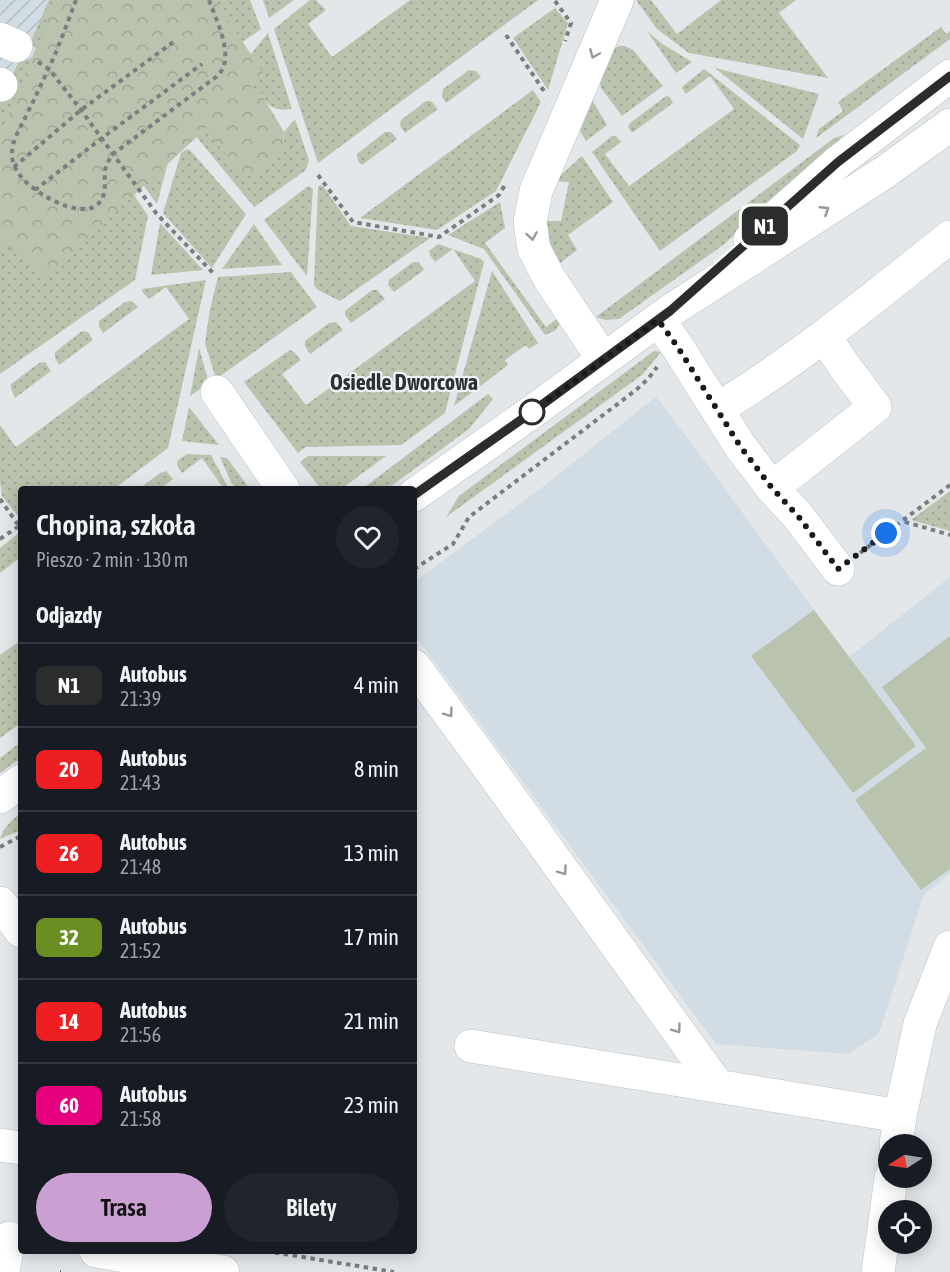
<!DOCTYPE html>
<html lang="pl">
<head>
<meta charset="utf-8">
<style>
	body { margin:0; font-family:"Asap Condensed",sans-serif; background:#20242c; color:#f1f3f6; height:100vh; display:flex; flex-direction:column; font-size:22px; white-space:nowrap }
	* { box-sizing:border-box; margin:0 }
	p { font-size:20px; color:#9ea1a6 }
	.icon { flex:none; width:33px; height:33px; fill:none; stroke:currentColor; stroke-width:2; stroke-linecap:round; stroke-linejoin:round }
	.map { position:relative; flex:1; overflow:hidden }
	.sheet { position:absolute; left:18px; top:486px; width:399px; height:768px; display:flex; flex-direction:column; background:#171b24; border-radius:6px; box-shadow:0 3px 15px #0003 }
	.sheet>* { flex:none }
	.badge { padding:0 12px; border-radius:9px; font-size:21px; line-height:39px }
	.needle { width:39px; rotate:258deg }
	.buttons { position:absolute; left:878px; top:1134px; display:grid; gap:12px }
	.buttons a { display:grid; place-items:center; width:54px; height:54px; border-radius:50%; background:#171b24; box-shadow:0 3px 15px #0003; font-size:30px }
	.you { position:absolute; width:30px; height:30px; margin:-15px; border:4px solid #fff; border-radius:50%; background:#1a73e8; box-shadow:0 0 0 9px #1a73e833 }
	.map>.badge { position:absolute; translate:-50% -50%; box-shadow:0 0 0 3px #fff }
	h2 { padding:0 18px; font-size:22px; line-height:54px }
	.round { display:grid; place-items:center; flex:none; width:63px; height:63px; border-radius:32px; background:#20242c }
	.summary { display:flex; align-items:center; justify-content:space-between; height:102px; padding:0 18px }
	h1 { font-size:28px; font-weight:600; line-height:45px }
	.cta { display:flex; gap:12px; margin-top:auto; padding:12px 18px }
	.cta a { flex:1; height:69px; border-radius:36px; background:#c9a0d1; color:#111; font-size:24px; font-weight:600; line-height:69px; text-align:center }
	.cta a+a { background:#20242c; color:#f1f3f6 }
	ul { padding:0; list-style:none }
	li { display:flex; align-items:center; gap:18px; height:84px; padding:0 18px; border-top:2px solid #363941 }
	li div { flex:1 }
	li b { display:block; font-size:22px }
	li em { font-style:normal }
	li .badge { min-width:66px; font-weight:700; text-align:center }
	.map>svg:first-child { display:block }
	.built { fill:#d1dce4 }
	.industrial { fill:url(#industrial-furrows) }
	.grass { fill:url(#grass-dots) }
	.forest { fill:url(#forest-crowns) }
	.garden { fill:#b9c3ae }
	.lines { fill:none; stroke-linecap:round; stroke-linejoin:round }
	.minor-casing { stroke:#bbc0c3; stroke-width:34 }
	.path { stroke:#7b7d7f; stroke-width:4; stroke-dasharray:4.5 4.5; stroke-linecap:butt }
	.minor { stroke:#fff; stroke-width:33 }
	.oneway { stroke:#979898 }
	.line-casing { stroke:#fff; stroke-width:14 }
	.line { stroke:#2b2c2c; stroke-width:9 }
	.walk { stroke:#181a1b; stroke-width:6; stroke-dasharray:0 10.8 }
	.stop-dot { fill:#fff; stroke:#2b2c2c; stroke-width:3 }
	.labels { text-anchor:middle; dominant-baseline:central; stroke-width:4.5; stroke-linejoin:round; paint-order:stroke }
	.neighbourhood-label { font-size:22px; font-weight:bold; fill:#2e3133; stroke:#f0f4f8 }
</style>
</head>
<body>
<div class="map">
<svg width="950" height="1272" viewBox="0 0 950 1272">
	<defs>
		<pattern id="industrial-furrows" width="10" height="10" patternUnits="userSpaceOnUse" patternTransform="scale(1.5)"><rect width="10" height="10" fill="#d1dce4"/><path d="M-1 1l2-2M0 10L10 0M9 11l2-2" fill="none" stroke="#b3bcc3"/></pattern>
		<pattern id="grass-dots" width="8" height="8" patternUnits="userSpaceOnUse" patternTransform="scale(1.5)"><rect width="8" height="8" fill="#b9c3ae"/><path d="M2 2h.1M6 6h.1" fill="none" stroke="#9ea795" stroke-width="1.8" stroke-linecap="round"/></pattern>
		<pattern id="forest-crowns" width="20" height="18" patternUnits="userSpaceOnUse" patternTransform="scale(1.5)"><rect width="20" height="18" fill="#b9c3ae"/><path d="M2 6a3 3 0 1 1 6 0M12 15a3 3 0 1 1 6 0" fill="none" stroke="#9ea795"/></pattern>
	</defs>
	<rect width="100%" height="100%" fill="#e3e7ea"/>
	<path class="built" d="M656,397l29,38 164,222 101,-80v297l-26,20 -45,139 -30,21 -133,-10 -302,-410v-52l126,-93z"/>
	<path class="industrial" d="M0,0h56l-56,135z"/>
	<path class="grass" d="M49,0h23l-25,59 -17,-16z
		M212,0h38l11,29 -33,23z
		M263,0h31l-25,18z
		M310,0h6l10,10 -18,14 24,33 78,-57h128l-220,163 -44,-134z
		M636,0h15l26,34 44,-34h75l-17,13 49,65 -139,-25 -32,-24z
		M555,8l13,15 -20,67 -35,-52z
		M941,27l5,7 4,-3v8l-134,99 3,-9 24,-18 -5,-9z
		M647,31l14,12 31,19 -16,11z
		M268,33l24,76c-20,2 -23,-2 -33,-19l24,55 1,-13 11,-13 14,41 -3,10 -52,37 -64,-78z
		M619,46h6l8,4 30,36 -41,30 -21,-28 -2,-11 14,-28z
		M22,55l21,15 70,93 35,53 -13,64 -135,94v-274z
		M715,68l104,26 -16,45z
		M704,69l96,76 -3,6 -137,100 -68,-99 20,-16h4l5,6 -16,12 24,32 105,-77 -24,-33 -24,18 -4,-6 1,-2z
		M469,70l7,1 5,6 -35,26 -4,-6 1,-8z
		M533,90l8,12 -45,89 -59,39 -77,-12z
		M666,96l4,1 3,6 -41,30 -4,-6 2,-4z
		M591,98l16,27 -21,16 -10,-17z
		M426,101h5l7,8 -33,24 -5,-7 1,-6z
		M176,132l-19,72 -30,-41z
		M385,132h6l6,7 -35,26 -4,-4 -1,-7z
		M844,135l-121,110 -104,74 -14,1 -9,-3 238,-179z
		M187,149l3,1 56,64 -34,54 -49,-55 18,-60z
		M582,156l31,46 -45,33 9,15 -21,16 -14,-45h19l8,-39 -15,-1z
		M320,185l3,1 28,40 79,12 -90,63 -22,-11 -4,-4 4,-99z
		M308,186l5,3 -6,87 -43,-56z
		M500,202l5,26 -20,15 61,84 16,-12 1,4 -7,11 -11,5 -61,-86 -36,-14z
		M160,223l43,47 -52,5z
		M254,224l28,41 -60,4z
		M438,244l43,15 3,3 -39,151 -44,32 -95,2 -8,6 -54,-71 46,-32 4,2 7,8 -19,14 24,31 169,-124 -22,-32 -18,13 -5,-7 -1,-4z
		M413,262h6l5,8 -30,22 -6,-7 1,-5z
		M492,271l46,72 -9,6 -3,-4 -21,15 3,5 -54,41z
		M291,272l26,35 -101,72 -11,-36 5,-34 8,-32z
		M206,280l-38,168 -54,41h-93v31l-19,-24 -2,-15v-56l16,22 173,-128 -23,-32 -17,12 -6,-6 -1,-4z
		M372,290h5l8,9 -34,24 -6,-8v-4z
		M132,301l6,6 -35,26 -4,-7v-5l26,-19z
		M336,322l7,8 -33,24 -5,-8v-5l24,-18z
		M82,331l6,1 5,8 -34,25 -4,-7v-6z
		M199,348l10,35 -19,13z
		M654,351l7,1 -19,23 -196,142 13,-21z
		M45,362l6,9 -36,27 -4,-9v-5l28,-21z
		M488,394l5,5 -24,30 -82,60h-25z
		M189,407l30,38 -37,-4z
		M187,454l24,1 18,34h-5l-22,-31 -20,15 -4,-6 -1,-6z
		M308,456h78l-45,33h-20l-21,-27z
		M220,457l7,1 23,31h-13l-6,-7z
		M166,471l7,8 -13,10h-21l21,-16z
		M950,491v40l-39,-11z
		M20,532h1v25l-21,16v-25z
		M21,640v83l-21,15v-83z
		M21,742v16l-21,15v-15z
		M21,813v17l-21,9c3,-11 12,-19 21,-26z"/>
	<path class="forest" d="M56,0h159l49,74 -15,15 10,1 25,42 -1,13 -5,11 -7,9 -9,6 -12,2 -11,-2 -24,-30 -3,-12 1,-7 -166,154 -47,-34v-107z"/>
	<path class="garden" d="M814,610l102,136 -63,47 -102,-137z
		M950,636v233l-29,21 -66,-90 71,-52 -44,-61z"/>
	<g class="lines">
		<defs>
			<path id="minor" d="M0,39l16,7
				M0,84l1,1
				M750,240l88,-78 112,-86
				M658,320l19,26 63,100 32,42 26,28 40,53
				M603,359l-54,-81 -15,-29 -4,-27 6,-31 81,-191
				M217,392l66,97
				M717,409c83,-50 157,-112 233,-172
				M772,488l103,-81 -30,-40 -20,-30
				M414,495l118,-83 138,-101 215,-139 65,-47
				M414,666l67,91 236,328
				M0,797l21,-16
				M0,903l21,28
				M471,1046l429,70
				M896,1144l4,-28 20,-92 30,-77
				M0,1145l21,3
				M96,1251l127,21
				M3,1272l6,-34
				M878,1272l13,-94"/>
		</defs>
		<use href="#minor" class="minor-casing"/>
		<path class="path" d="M76,0c-9,24 -18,49 -29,72 -7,15 -14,30 -22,46 -5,10 -12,21 -13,34 -1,10 5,21 12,28 13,14 55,39 73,25 13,-11 5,-26 9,-39 1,-4 5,-8 7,-12l103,-77c3,-3 7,-7 8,-12 6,-18 -9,-48 -15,-65
			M555,1l16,22 -6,18
			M506,35l40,59
			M38,62l11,7 32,41 75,103 57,60
			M14,167l67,-57 95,-70
			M318,175l35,47 86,15 60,-42 7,-12
			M35,190l67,-52 100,-74
			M950,485l-48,36 48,14
			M0,499l19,27h2
			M0,539l19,-13
			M860,553l42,-32
			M414,569l39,-25 16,-27 167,-127 12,-11 9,-12
			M0,847l21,-11
			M266,1251l128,21
			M60,1272h1"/>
		<use href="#minor" class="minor"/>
	</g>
	<defs><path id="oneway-chevron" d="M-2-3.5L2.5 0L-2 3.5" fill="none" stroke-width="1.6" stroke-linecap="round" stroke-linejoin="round" transform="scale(1.5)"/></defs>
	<g class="oneway">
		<use href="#oneway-chevron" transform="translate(594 54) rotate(113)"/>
		<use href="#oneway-chevron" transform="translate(825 210) rotate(-33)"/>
		<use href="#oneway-chevron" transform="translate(532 236) rotate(81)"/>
		<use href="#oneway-chevron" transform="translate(449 713) rotate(54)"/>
		<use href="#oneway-chevron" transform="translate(563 871) rotate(54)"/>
		<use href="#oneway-chevron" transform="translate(677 1029) rotate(54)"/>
	</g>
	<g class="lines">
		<defs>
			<path id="line" d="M414,495l118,-83 138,-101 168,-149 112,-86"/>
		</defs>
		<use href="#line" class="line-casing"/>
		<use href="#line" class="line"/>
		<path class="walk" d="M532,412l126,-92 19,26 63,100 32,42 26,28 40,53 48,-36"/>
	</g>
	<circle class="stop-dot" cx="532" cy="412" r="12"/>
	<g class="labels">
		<g class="neighbourhood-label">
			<text x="404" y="382">Osiedle Dworcowa</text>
		</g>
	</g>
</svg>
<div class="buttons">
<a><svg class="needle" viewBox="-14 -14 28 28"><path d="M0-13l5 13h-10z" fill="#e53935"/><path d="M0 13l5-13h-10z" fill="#9ea1a6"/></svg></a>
<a><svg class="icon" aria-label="locate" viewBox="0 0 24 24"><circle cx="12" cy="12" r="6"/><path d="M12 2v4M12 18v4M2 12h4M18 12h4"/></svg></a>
</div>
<div class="you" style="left:886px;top:533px"></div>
<b class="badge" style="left:765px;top:226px;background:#2b2c2c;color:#fff">N1</b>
<section class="sheet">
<div class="summary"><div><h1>Chopina, szkoła</h1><p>Pieszo · 2 min · 130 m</p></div><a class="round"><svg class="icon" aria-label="heart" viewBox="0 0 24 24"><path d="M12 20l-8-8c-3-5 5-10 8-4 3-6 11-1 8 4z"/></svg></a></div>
<h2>Odjazdy</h2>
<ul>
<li><span class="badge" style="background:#2b2c2c;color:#fff">N1</span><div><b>Autobus</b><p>21:39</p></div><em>4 min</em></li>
<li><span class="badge" style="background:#ee1f23;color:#fff">20</span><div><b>Autobus</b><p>21:43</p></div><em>8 min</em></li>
<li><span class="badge" style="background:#ee1f23;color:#fff">26</span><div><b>Autobus</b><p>21:48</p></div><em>13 min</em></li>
<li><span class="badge" style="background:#6b8e23;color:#fff">32</span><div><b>Autobus</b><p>21:52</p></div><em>17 min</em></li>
<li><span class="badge" style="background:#ee1f23;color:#fff">14</span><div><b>Autobus</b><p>21:56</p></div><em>21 min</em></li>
<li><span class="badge" style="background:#e6007e;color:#fff">60</span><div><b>Autobus</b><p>21:58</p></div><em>23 min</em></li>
</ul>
<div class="cta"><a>Trasa</a><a>Bilety</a></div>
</section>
</div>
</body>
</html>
